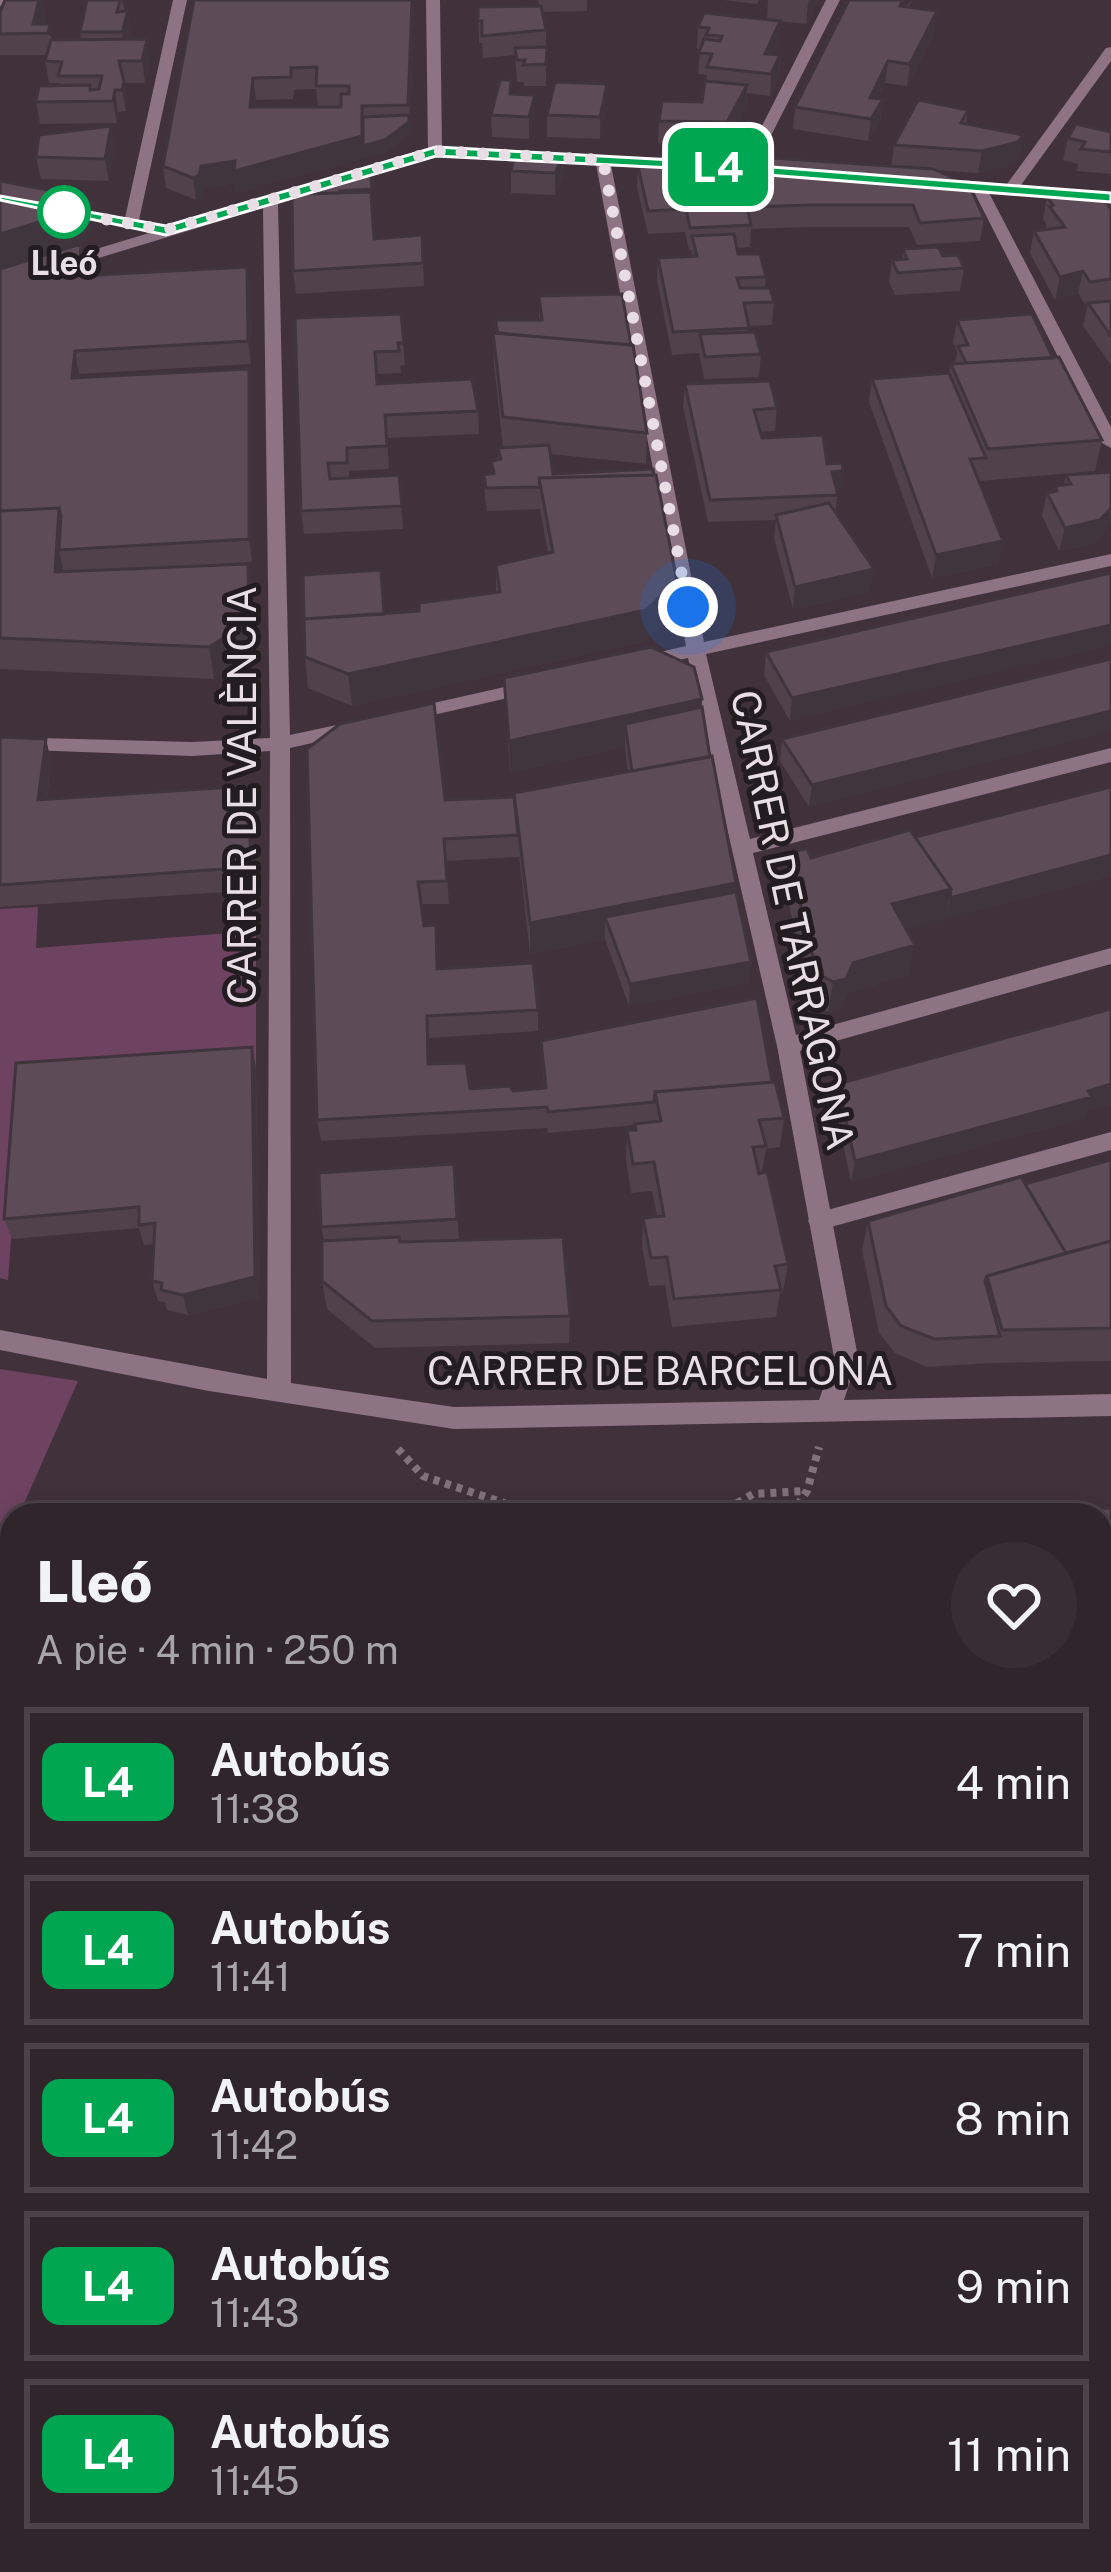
<!DOCTYPE html>
<html lang="es">
<head>
<meta charset="utf-8">
<style>
	body { margin:0; font-family:"Public Sans",sans-serif; background:#392d34; color:#f1f3f6; height:100vh; display:flex; flex-direction:column; font-size:45px; white-space:nowrap }
	* { box-sizing:border-box; margin:0 }
	p { font-size:39px; color:#a8a5a9 }
	.icon { flex:none; width:66px; height:66px; fill:none; stroke:currentColor; stroke-width:2; stroke-linecap:round; stroke-linejoin:round }
	.map { position:relative; flex:1; overflow:hidden }
	.panel { position:absolute; left:0px; top:1503px; width:1113px; height:1071px; display:flex; flex-direction:column; background:#31252c; border-radius:36px 36px 0 0; box-shadow:0 6px 30px #0003,0 0 0 3px #4c4248 }
	.panel>* { flex:none }
	.badge { padding:0 24px; border-radius:18px; font-size:42px; line-height:78px }
	.you { position:absolute; width:60px; height:60px; margin:-30px; border:9px solid #fff; border-radius:50%; background:#1a73e8; box-shadow:0 0 0 18px #1a73e833 }
	.map>.badge { position:absolute; translate:-50% -50%; box-shadow:0 0 0 6px #fff }
	.round { display:grid; place-items:center; flex:none; width:126px; height:126px; border-radius:63px; background:#392d34 }
	.head { display:flex; align-items:center; justify-content:space-between; height:204px; padding:0 36px }
	h1 { font-size:57px; font-weight:800; line-height:90px }
	ul { padding:0; list-style:none }
	li { display:flex; align-items:center; gap:36px; height:150px; margin:0 24px 18px; padding:0 12px; border:6px solid #4c4248; border-radius:0px }
	li div { flex:1 }
	li b { display:block; font-size:45px }
	li em { font-style:normal }
	li .badge { min-width:132px; font-weight:700; text-align:center }
	.map>svg:first-child { display:block }
	.green { fill:#6e4361 }
	.lines { fill:none; stroke-linecap:round; stroke-linejoin:round }
	.path-far1 { stroke:#81737c; stroke-width:8; stroke-dasharray:6 6; stroke-linecap:butt }
	.path { stroke:#81737c; stroke-width:9; stroke-dasharray:8 8; stroke-linecap:butt }
	.pedestrian { fill:#8d7384; fill-rule:evenodd }
	.minor { fill:#8d7384; fill-rule:evenodd }
	.wall { fill:#50414b; fill-rule:evenodd }
	.shaded-wall { fill:#41353d }
	.building { fill:#5d4c57; stroke:#41353d; stroke-width:3; fill-rule:evenodd }
	.line { fill:#00a651; stroke:#fff; stroke-width:3 }
	.walk { stroke:#e9dee5; stroke-width:12; stroke-dasharray:0 21.6 }
	.stop-dot { fill:#fff; stroke:#00a651; stroke-width:6 }
	.labels { text-anchor:middle; dominant-baseline:central; stroke-width:10; stroke-linejoin:round; paint-order:stroke }
	.far-stop-label { font-size:33px; font-weight:bold; fill:#e9dee5; stroke:#231c20 }
	.street-label { font-size:39px; fill:#e9dee5; stroke:#231c20 }
</style>
</head>
<body>
<div class="map">
<svg width="1111" height="2572" viewBox="0 0 1111 2572">
	<rect width="100%" height="100%" fill="#41313b"/>
	<path class="green" d="M38,907l-2,41 220,-17v137l-241,118 -7,94 -8,-2v-369z
		M0,1369l78,12 -59,134h-7v15l-12,28z
		M651,2562h381l-1,10h-377z"/>
	<g class="lines">
		<path class="path-far1" d="M398,1449l25,27 117,39
			M716,1515l37,-21 52,-3
			M791,1515l16,-24 12,-44"/>
		<path class="path" d="M0,1688l12,3
			M1101,1717h10
			M1101,1942l10,2
			M630,2562l1,10"/>
		<path class="pedestrian" d="M1111,1132v18l-291,80 -8,-2 -4,-7 4,-7 8,-2z"/>
		<path class="minor" d="M0,0h23l-23,6z
			M173,0h14l-48,220 11,3v6l-150,-24v-10l125,23z
			M426,0h14l2,147 232,13 7,4 -7,4 -63,-3 93,477 407,-88v12l-405,88 44,185 361,-91v14l-358,91 43,182 315,-87v16l-311,87 58,306 -14,43 267,-6v22l-657,13 -245,-38 -209,-41v-20l267,49 3,-628 -78,5 -192,-7v-12l192,5 78,-4 -7,-530 -263,80v-10l428,-129zM436,155l160,9 90,482 -52,12 -2,4 9,6 47,-10 89,388 57,311 -15,43 -365,7 -163,-24 -1,-635 72,-16 3,-5 -10,-6 -65,14 -12,-531z
			M826,0h14l-86,169 -12,3 -2,-3z
			M1111,47v14l-90,124 90,9v8l-123,-11 123,236v21l-9,-5 -129,-253 -37,-4 -7,-4 7,-4 71,6 99,-136z
			M531,681l7,2v8l-131,30 -10,-6 10,-6z
			M0,1822l12,3v28l-12,-3z
			M1101,2067l10,2v30l-10,-2z
			M114,2562h34l-2,10h-34z
			M274,2562h34l-1,10h-34z"/>
	</g>
	<path class="wall" d="M5,0h37l3,16 -2,8 10,16h28l-1,-8 7,-32h35l9,33 -1,6 20,21 -5,23h-21l3,21 -1,7 -8,1 -1,11 -77,1 -4,-22 24,-17v-2h-11l-4,-22 2,-6h-47v-43z
		M194,0h220l-4,133 -24,19 -150,41 -1,-10 -31,5 -2,9 -6,3 -30,-12 -3,-22zM316,89l2,18h-63l1,-7 37,-1 1,-9z
		M538,0h49v11l-44,1 3,18v56h-22v-4h-7l-2,-27 -32,3 -1,-15h-3l-1,-36 61,-1z
		M724,0h35l-2,4z
		M768,0h50l-12,24 -39,-4z
		M912,0l-4,7 29,4 -3,21 -27,54 -22,-3 -7,16h5l-3,22 -12,20 -75,-12 2,-22z
		M780,21l-2,22 -5,12h7l-1,22 -9,19 -23,-3 -1,14 -20,37 -68,-1 1,-22 43,-19 5,-27 -9,-1 2,-25h-3l1,-22z
		M511,94l24,23 -6,22 -37,-2 -1,-22z
		M606,106l-6,33 -53,-2v-22z
		M968,110l-2,14 57,11 -4,22 -5,7 -36,9 -41,-3 47,48 -4,23 -63,4 -8,-18h-100l-58,2 -1,18 -13,1 1,6 28,23 -1,11 9,14 -2,23 -24,1v6l13,22 -2,23 -55,2 -5,-26 -27,2 -15,-75 1,-22 33,-2 1,-6h-3l-4,-18 -37,2 -11,-46 1,-22h253l3,-21zM734,196l3,12 -47,1 -1,-2 4,-1v-8z
		M111,126l3,22 -5,33 -68,-2 -5,-22z
		M1111,132v42l-34,-3 1,-7 -15,-4 5,-22z
		M564,153v23l-9,19 -44,-2v-22z
		M370,168l4,71 48,-4 2,51 -128,8 -3,-23 11,-77z
		M1047,197l64,12v156l-28,-39 5,-22h-3l-7,-11 -23,7 -25,-47 4,-22 12,-2v-5l-3,-5z
		M81,244l4,23v9l162,-9 3,22 1,75 -172,10v4l173,14v170l-101,6 101,28 1,58 -39,25 -214,-10v-400z
		M903,249l40,7 21,12 -4,23 -65,4 -6,-13 3,-22 10,-1z
		M539,296l108,137 -1,31 -95,-10 2,20 123,139 -31,28 -293,65 -44,-18 -3,-31 80,-43 34,-3 77,-19v-27l52,-12 -8,-44 -53,2 -2,-13 -1,-23 8,-1 -1,-13 7,-2v-11l5,-1 -9,-83 -1,-31h3l-1,-13h44z
		M401,314l4,51 -5,1 1,7 -24,1v10l101,27 1,23 -92,4 2,31 -40,2v7l50,-3 4,54 -99,5 -3,-23 -6,-193z
		M957,320l96,38 49,82 -7,31 -116,10 24,60 -5,23 -66,14 -63,-176 3,-23 77,-6 2,-9h4l2,-13 -4,-9z
		M685,384l92,24 -2,23 -15,1 2,6 65,26 13,30h-2l-3,19 35,79 -77,17 -19,-71 2,-18 -68,2 -25,-115z
		M1111,472l-16,71 -36,8 -17,-35 5,-23 7,-1 1,-6 9,-1 2,-10z
		M1111,573l-321,148 -26,-46 2,-23z
		M1111,659l-302,148 -29,-46 2,-22z
		M504,678l198,21v8l34,185 15,70 -3,21 -119,23 -24,-67 -75,15 -11,-99v2l-73,4 3,43h-28l3,22 14,42 100,42v21l-109,7v26l41,25 43,2 31,-3 -3,-47 231,41 12,36 -4,29 -14,2 -4,23 26,92 -5,28 -3,1 -4,24 -104,10 -7,-42 -16,1 -7,-40 1,-28 14,-2 -5,-25 -21,2 -5,-34 1,-29h8v-5l-87,8 -1,-5 -226,13 -4,-21 128,-320 69,-3 114,-25 -3,-25 -115,26z
		M0,737l46,2 5,23 -4,37 201,-13 4,22 3,82 -255,17z
		M915,837l196,39 -205,53 3,46 -62,18 -6,17 -13,2 -16,-9 -28,-120 4,-31 23,6z
		M1111,1009v95l-23,6 -3,8 -234,64 -16,-77 3,-21z
		M252,1047l4,21 3,230 -71,17 -21,-5 -2,-8 -7,-1 -6,-20 2,-37 -10,1 -5,-17 -127,11 -8,-20z
		M1111,1160v201l-120,2 -64,4 -32,-14 -16,-20 -17,-83 6,-29 157,-37z
		M454,1164l5,75 -33,2 144,75 -1,27 -194,5 -48,-39 -5,-28 2,-40 -3,-14z
		M1111,1508v146h-10v-139z
		M1101,2158l10,2v177l-10,-2z"/>
	<path class="shaded-wall" d="M39,0h3l3,16 -5,17 -7,-9z
		M412,0h2l-4,133 -24,19 -150,41 -1,-10 -31,5 -2,9 -6,3 -3,-22 8,-12 161,-30 2,10 45,-24z
		M809,0h9l-12,24 2,-21z
		M128,11l3,22 -6,20 -3,-21z
		M937,11l-3,21 -27,54 3,-22z
		M780,21l-2,22 -14,32 1,-21z
		M147,39l3,21 -5,23 -3,-22z
		M780,55l-1,22 -9,19 1,-22z
		M888,61l-3,22 -17,37 2,-22z
		M253,78l3,22 -3,29 -3,-22z
		M124,82l3,22 -1,7 -4,-21z
		M607,84l-1,22 -6,33v-22z
		M747,85l-1,22 -20,37 1,-22z
		M115,90l3,22 -1,11 -4,-22z
		M535,95v22l-6,22v-22z
		M883,99l-3,22 -12,20 3,-22z
		M111,126l3,22 -5,33 -4,-22z
		M1023,135l-4,22 -5,7 -36,9 4,-22z
		M564,153v23l-9,19v-22z
		M85,197l6,31 -4,12 -87,27v-33z
		M81,244l4,23 -2,32 -4,-23z
		M247,267l3,22 1,75 -3,-23z
		M1083,271l-5,22 -23,7 5,-23z
		M75,351l4,23 -2,27 -5,-23z
		M249,369l3,23v170l-3,-23z
		M843,471l-3,23 -11,1 3,-23z
		M59,508l8,31 -8,11 5,23 -9,-1z
		M1111,508v17l-16,18 -36,8 6,-23z
		M1003,541l-5,23 -66,14 4,-23z
		M248,564l4,32 1,58 -39,25 -5,-32z
		M874,569l-4,23 -77,17 2,-22z
		M677,581l-1,32 -31,28 -293,65 -4,-32z
		M1111,625v21l-321,75 2,-23z
		M702,699l-2,31 -75,-6v23l-115,26 -1,-32z
		M1111,711v21l-302,75 3,-22z
		M46,739l5,23 -7,60 -6,-22z
		M248,786l4,22 3,82 -4,-23z
		M1111,855v21l-166,44 5,-22z
		M736,883l-3,31 -128,3v22l-75,15v-31z
		M951,889l-6,31 -59,15 6,-31z
		M915,945l-6,30 -62,18 -6,17 -13,2 5,-30 20,-19z
		M751,962l-3,21 -119,23 1,-22z
		M252,1047l4,21 3,230 -71,17 -5,-20z
		M1111,1084v20l-23,6 -3,8 -234,64 4,-21z
		M12,2483v34l-4,-1z"/>
	<path class="building" d="M5,0h34l-6,24h17l-2,9 -48,1v-22z
		M87,0h33l-3,12 11,-1 -6,21h-42z
		M194,0h218l-4,105 -46,1v30l-128,35 1,-10 -34,5 -2,9 -6,3 -30,-12zM317,67l-1,19h33v8h-8v13h-91l3,-29 38,-1v-9z
		M849,0h54l-3,6 37,5 -27,53 -22,-3 -18,37 13,1 -12,20 -76,-12z
		M541,6l5,24 -64,6v-15h-4v-14z
		M704,13l76,8 -15,33 15,1 -9,19 -64,-7 5,-13 -13,-1 5,-14 16,2 2,-5 -16,-1 3,-7 -11,-1z
		M147,39l-5,22h-23l5,21 -2,8h-7l-2,11 -77,1 3,-16 51,-1v5l9,-1 3,-13h-44l4,-14 -17,-1 6,-21z
		M547,47l-1,17 -23,1 2,-5h-8l-2,-12z
		M500,80h11l-1,14 25,1 -6,22 -38,-2z
		M705,81l42,4 -20,37 -68,-1 3,-20 40,1z
		M555,82l52,2 -7,33 -53,-2z
		M918,100l50,10 -7,13 62,12 -5,7 -36,9 -88,-6z
		M409,115v7l-24,18 -22,6v-29z
		M1076,124l35,8v20l-30,-3 4,-7 -17,-4z
		M111,126l-6,33 -69,-2 3,-22z
		M516,150l48,3 -9,20 -44,-2z
		M670,151l263,18 36,16 15,33 -64,5 -7,-18h-102l-64,2 4,18 -61,3 -4,-19 -38,2 -10,-45zM735,174l10,33 -59,2h4l-7,-24 11,-1 -2,-8z
		M370,168l2,21 -32,2v2l-36,1 10,-10z
		M0,181l85,16 -4,12 -81,25z
		M1098,191l13,18v70l-21,3 -7,-11 -23,6 -26,-46 31,-4 -16,-21 4,-1 -6,-8z
		M371,192l3,47 48,-4 1,28 -130,8 -1,-77z
		M734,234l4,20h22l6,23 -29,1 3,10h30l4,14 -30,1 5,25 -76,4 -15,-74 39,-2 -5,-20z
		M81,244l-2,32 168,-9 1,74 -173,10 -3,27 177,-9v170l-190,11 2,-34 -2,-8 -59,3v-242z
		M938,247l5,9 15,-1 6,13 -66,5 -6,-13 15,-1 -4,-10z
		M622,294l9,51 -133,-12 -3,-13h47l-3,-24z
		M1111,301v35l-23,-33z
		M401,314l3,29h-6l1,8 -24,1 2,32 95,-5 6,32 -93,4 2,31 -40,2v15h-19l2,16 69,-4 3,31 -101,5 -6,-193z
		M1032,314l21,44 -87,5 -8,-17 10,-1 -11,-25z
		M755,332l6,22 -56,3 -5,-23z
		M493,333l140,12 14,88 -144,-16z
		M1059,357l43,83 -114,9 -37,-85z
		M949,373l37,85 -16,1 33,82 -67,14 -64,-176z
		M770,381l7,27 -23,2 8,28 61,-3 4,29 15,-1 1,8 -11,1 6,23 -128,5 -25,-116z
		M549,445l4,29 100,-5 1,6 -115,3 1,9 -54,1 -2,-13 10,-2 -3,-12 10,-2 -3,-11z
		M1111,472v36l-11,12 -35,8 -18,-35 10,-2 -2,-5 16,-2 -5,-9z
		M656,475l21,106 -31,29 -298,64 -43,-17 -1,-38 115,-8v-8l81,-11 -4,-27 57,-13 -14,-74z
		M829,503l45,66 -79,18 -19,-72z
		M59,508l-4,64 193,-8 1,58 -40,25 -209,-9v-127z
		M381,570l3,44 -80,5 -1,-44z
		M1111,573v52l-319,73 -26,-46z
		M651,647l43,20 8,32 -193,42 -5,-63z
		M1111,659v52l-299,74 -30,-46z
		M434,703l11,97 69,-3 4,38 -74,4 3,42 -29,1 6,44 12,-1 1,44 96,-6 5,47 -111,6 1,48 38,-1 4,26 40,-3 3,5 33,-3 -5,-47 216,-43 15,84 -117,10 -1,10 -106,10 -1,-5 -230,13 -10,-371 33,-25z
		M702,707l8,50 -78,14 -7,-47z
		M0,737l46,2 -8,61 210,-14 3,81 -251,18z
		M712,756l24,127 -206,40 -16,-130z
		M1111,787v68l-161,43 1,-9 -36,-52z
		M910,830l41,59 -59,15 23,41 -62,18 -7,16 -13,3 -16,-9 -29,-121 19,-3 4,9z
		M736,892l15,70 -121,22 -25,-67z
		M1111,1009v75l-23,7 4,6 -237,64 -17,-77z
		M252,1047l3,230 -72,18 -22,-5 1,-7 -10,-2 3,-58 -16,2v-18l-135,12 12,-156z
		M775,1082l9,36 -25,2 7,26 -13,1 6,27 8,-3 21,93 -13,2 6,24 -107,9 -7,-42 -16,1 -8,-40 21,-2 -10,-54 -21,2 -6,-34h9l-1,-6 26,-3 -6,-29z
		M1111,1160v81l-45,12 -41,-69z
		M454,1164l3,55 -136,8 -2,-54z
		M1021,1177l45,76 -79,23 -2,5 15,55 -66,3 -33,-13 -15,-20 -18,-85z
		M399,1237l1,5 163,-5 7,79 -198,5 -50,-40v-40z
		M1111,1241v87l-109,2 -15,-54z
		M1111,1508v123h-10v-116l-227,-1z
		M0,1971l12,3v509l-4,33h-8z
		M1101,2158l10,2v167l-10,-2z
		M438,2562h175v10h-175z
		M767,2570h274l-1,2z"/>
	<path class="line" d="M436,147l256,14 419,32v9l-419,-33 -256,-13 -270,79 -166,-35v-4l166,30z"/>
	<g class="lines">
		<path class="walk" d="M64,212l102,18 270,-79 167,9 85,447"/>
	</g>
	<circle class="stop-dot" cx="64" cy="212" r="24"/>
	<g class="labels">
		<g class="far-stop-label">
			<text x="64" y="263">Lleó</text>
		</g>
		<g class="street-label">
			<text transform="translate(242 795) rotate(-90)">CARRER DE VALÈNCIA</text>
			<text transform="translate(793 920) rotate(78)">CARRER DE TARRAGONA</text>
			<text x="660" y="1371">CARRER DE BARCELONA</text>
		</g>
	</g>
</svg>
<div class="you" style="left:688px;top:607px"></div>
<b class="badge" style="left:718px;top:167px;background:#00a651;color:#fff">L4</b>
<section class="panel">
<div class="head"><div><h1>Lleó</h1><p>A pie · 4 min · 250 m</p></div><a class="round"><svg class="icon" aria-label="heart" viewBox="0 0 24 24"><path d="M12 20l-8-8c-3-5 5-10 8-4 3-6 11-1 8 4z"/></svg></a></div>
<ul>
<li><span class="badge" style="background:#00a651;color:#fff">L4</span><div><b>Autobús</b><p>11:38</p></div><em>4 min</em></li>
<li><span class="badge" style="background:#00a651;color:#fff">L4</span><div><b>Autobús</b><p>11:41</p></div><em>7 min</em></li>
<li><span class="badge" style="background:#00a651;color:#fff">L4</span><div><b>Autobús</b><p>11:42</p></div><em>8 min</em></li>
<li><span class="badge" style="background:#00a651;color:#fff">L4</span><div><b>Autobús</b><p>11:43</p></div><em>9 min</em></li>
<li><span class="badge" style="background:#00a651;color:#fff">L4</span><div><b>Autobús</b><p>11:45</p></div><em>11 min</em></li>
</ul>
</section>
</div>
</body>
</html>
